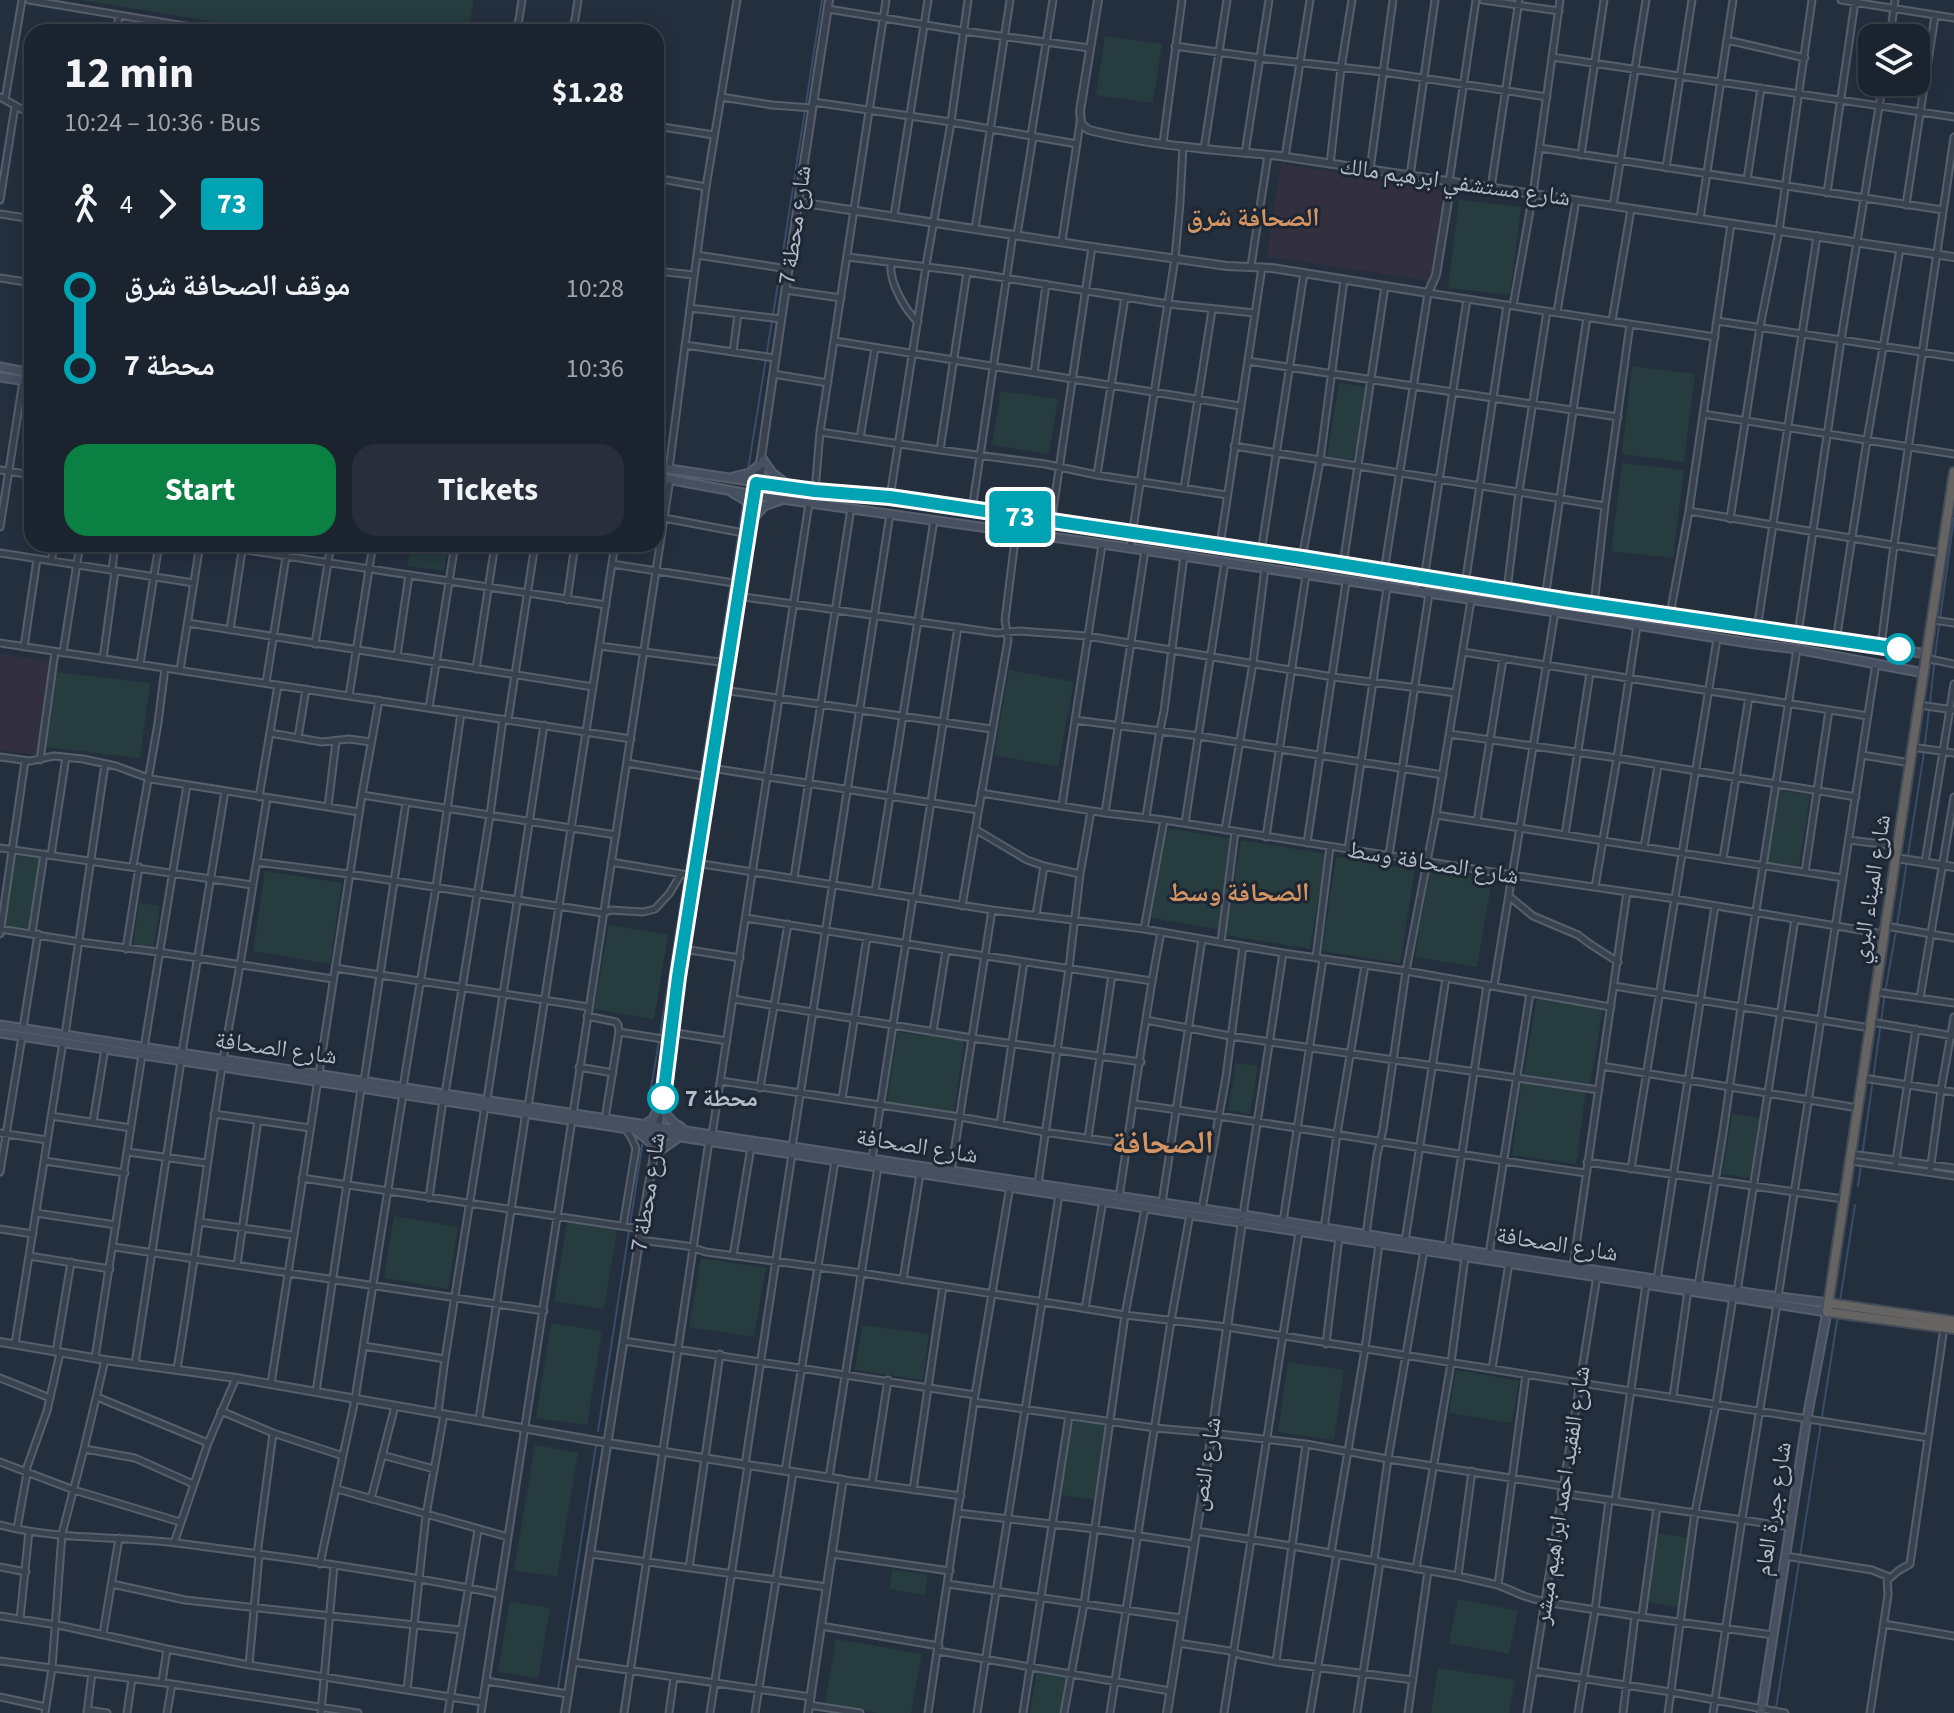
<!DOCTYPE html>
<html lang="en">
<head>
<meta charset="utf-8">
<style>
	body { margin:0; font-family:"Source Sans 3","Noto Naskh Arabic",sans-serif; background:#282f3a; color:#f1f3f6; height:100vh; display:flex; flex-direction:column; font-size:30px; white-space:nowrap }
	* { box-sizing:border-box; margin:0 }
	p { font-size:26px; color:#a0a4aa }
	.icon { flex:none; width:44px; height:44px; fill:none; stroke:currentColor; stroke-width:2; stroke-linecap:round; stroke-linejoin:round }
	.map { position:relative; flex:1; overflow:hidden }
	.panel { position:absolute; left:24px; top:24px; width:640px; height:528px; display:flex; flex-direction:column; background:#1b232e; border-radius:24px; box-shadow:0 4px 20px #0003,0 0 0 2px #39404a }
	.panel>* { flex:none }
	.badge { padding:0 16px; border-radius:6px; font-size:28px; line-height:52px }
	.buttons { position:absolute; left:1858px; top:24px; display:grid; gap:16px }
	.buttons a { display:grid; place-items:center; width:72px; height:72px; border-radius:16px; background:#1b232e; box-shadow:0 4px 20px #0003,0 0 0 2px #39404a; font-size:40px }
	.map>.badge { position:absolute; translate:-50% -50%; box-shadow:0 0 0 4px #fff }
	.legs { display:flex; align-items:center; gap:12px; height:88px; padding:0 40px; font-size:26px }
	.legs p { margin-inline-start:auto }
	.overview { display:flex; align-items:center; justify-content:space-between; height:136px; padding:0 40px }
	h1 { font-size:44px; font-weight:700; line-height:60px }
	.action { display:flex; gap:16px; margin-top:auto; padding:16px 40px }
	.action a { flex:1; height:92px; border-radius:24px; background:#0b8043; color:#fff; font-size:32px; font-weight:700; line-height:92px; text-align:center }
	.action a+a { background:#282f3a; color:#f1f3f6 }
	ul { padding:0 40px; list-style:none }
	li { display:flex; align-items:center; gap:28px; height:80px; font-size:30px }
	li i { display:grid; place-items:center; width:12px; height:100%; margin:0 10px; background:currentColor }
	li i::after { content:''; width:20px; height:20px; margin:-10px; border:6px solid; border-radius:50%; background:#1b232e }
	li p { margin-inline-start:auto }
	li:first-child i { background:linear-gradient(#0000 50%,currentColor 0) }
	li:last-child i { background:linear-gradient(currentColor 50%,#0000 0) }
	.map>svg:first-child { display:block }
	.medical { fill:#32303f }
	.green { fill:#263c3f }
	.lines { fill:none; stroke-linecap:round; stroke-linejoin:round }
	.stream { stroke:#394c67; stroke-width:2 }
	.minor-casing { stroke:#565f6c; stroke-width:9 }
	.tertiary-casing { stroke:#565f6c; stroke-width:10 }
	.secondary-casing { stroke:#565f6c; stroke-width:11 }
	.trunk-casing { stroke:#434c59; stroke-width:12 }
	.minor { stroke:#38414e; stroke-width:5 }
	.tertiary { stroke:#38414e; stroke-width:6 }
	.secondary { stroke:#465061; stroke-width:7 }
	.trunk { stroke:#656462; stroke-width:8 }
	.line-1-casing { stroke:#fff; stroke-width:18 }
	.line-1 { stroke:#00a3b4; stroke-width:12 }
	.stop-1-dot { fill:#fff; stroke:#00a3b4; stroke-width:4 }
	.labels { text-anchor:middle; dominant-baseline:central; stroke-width:6; stroke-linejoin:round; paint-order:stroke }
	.street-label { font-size:24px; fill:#b4bcc9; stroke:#1d2633 }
	.stop-label { font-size:24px; font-weight:bold; fill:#b4bcc9; stroke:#1d2633; text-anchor:start }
	.neighbourhood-label { font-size:26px; font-weight:bold; fill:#d59563; stroke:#1d2633 }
	.district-label { font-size:32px; font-weight:bold; fill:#d59563; stroke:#1d2633 }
</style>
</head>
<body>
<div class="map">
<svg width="1954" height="1713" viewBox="0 0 1954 1713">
	<rect width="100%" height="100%" fill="#242f3e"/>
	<path class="medical" d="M1281,164l163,25 -14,92 -163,-25z
		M0,654l50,7 -13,94 -37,-5z"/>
	<path class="green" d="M81,0h393l-6,32h-191z
		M1105,36l57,8 -9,59 -57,-8z
		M1459,200l62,7 -11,88 -62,-7z
		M1632,366l63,8 -11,88 -62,-8z
		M1339,383l27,4 -12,73 -27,-4z
		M1001,391l57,8 -9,55 -57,-9z
		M1622,463l62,7 -11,88 -62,-7z
		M411,544h37l-4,27 -36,-5z
		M1009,670l65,12 -16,85 -64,-12z
		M55,672l95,11 -10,75 -95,-11z
		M1779,790l31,5 -11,72 -32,-5z
		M1161,827l72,12 -15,90 -71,-12z
		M1241,840l85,14 -16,95 -85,-14z
		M13,855l29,4 -11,70 -28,-4z
		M1336,857l79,12 -15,94 -78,-12z
		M1430,869l62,10 -15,88 -62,-10z
		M265,871l77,12 -12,81 -77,-13z
		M139,903l21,3 -6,40 -21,-2z
		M609,925l59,10 -14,84 -60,-10z
		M1537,997l66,12 -13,76 -66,-11z
		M897,1032l67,9 -10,71 -67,-10z
		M1236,1063l22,3 -8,48 -22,-4z
		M1521,1083l65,8 -10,73 -64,-9z
		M1732,1114l28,4 -9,60 -29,-4z
		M394,1216l64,11 -10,62 -64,-11z
		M567,1222l50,8 -13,79 -50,-8z
		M701,1258l65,10 -12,69 -65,-10z
		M551,1323l51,8 -15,94 -51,-7z
		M862,1325l67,9 -6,46 -68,-10z
		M1288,1362l56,8 -10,70 -56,-8z
		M1456,1370l63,11 -7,42 -63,-10z
		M1072,1418l36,6 -12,76 -35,-5z
		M535,1445l43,8 -21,124 -43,-7z
		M1657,1533l33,5 -11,69 -32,-5z
		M893,1569l35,6 -3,20 -36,-6z
		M1458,1599l60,12 -9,43 -60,-11z
		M510,1601l40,7 -12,70 -40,-6z
		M836,1639l86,15 -11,59h-33l-53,-9z
		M1438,1668l77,12 -6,33h-78z
		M1037,1669l35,6 -6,38h-36z"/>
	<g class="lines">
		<path class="stream" d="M781,265l41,-265
			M748,470l32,-199
			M739,529l4,-25
			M1930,703l5,-48 19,-137
			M1897,925l26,-166 6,-49
			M660,1035l78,-499
			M651,1088l8,-47
			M1858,1186l27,-193 11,-62
			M630,1225l13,-85
			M1840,1301l15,-96
			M598,1431l31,-200
			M558,1689l38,-244
			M1776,1708l62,-393"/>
		<defs>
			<path id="minor" d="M29,0l192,32
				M737,0l-31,187 -16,121 91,11
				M1483,0l76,11
				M1841,0l113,18
				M828,9l135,22 127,17
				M116,32l3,-16
				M517,32l5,-32
				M573,32l5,-32
				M1890,38l5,-38
				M1727,40l78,18
				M1175,46l85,12 123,14 164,25
				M1552,57l402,60
				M0,97l32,18
				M721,97l51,8 40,3
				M5,100l17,-100
				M813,102l138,20 126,22
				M656,126l58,9
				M1031,136l22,-136
				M1163,143l19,-143
				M1540,148l403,62
				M1204,149l23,-149
				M1245,153l24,-153
				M1581,155l23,-155
				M1285,157l25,-157
				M1330,164l11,-96 11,-68
				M1666,168l26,-168
				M1370,170l23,-170
				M1410,176l25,-176
				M656,178l50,9
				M1747,180l14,-92
				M1449,182l27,-182
				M1491,188l28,-188
				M1827,193l28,-191
				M0,200l15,-94
				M1906,205l29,-189
				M1613,206l33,-206
				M0,214l32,5
				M894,216l34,-216
				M1700,219l33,-219
				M975,229l35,-229
				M1017,235l16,-98
				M1062,241l18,-118
				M697,255l91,14
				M848,257l119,15 201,32 87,9
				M891,264c-2,18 14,46 27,58
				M1251,266l17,-111
				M656,271l38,4
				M0,278l32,5
				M785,290l56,8
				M1513,306l20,-112 27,-194
				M1557,312l19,-112
				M1612,321l19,-112
				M1717,321l237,36
				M835,341l405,65
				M685,345l90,13
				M733,352l5,-38
				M1248,361l370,56
				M1034,373l12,-89
				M773,374l55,9
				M1703,414l251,40
				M820,432l120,18 105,14 52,11 130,20
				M860,438l15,-90
				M1234,446l371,60
				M940,450l27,-178
				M669,469l21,-161
				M0,470l32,5
				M1097,475l28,-178
				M1184,488l28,-178
				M815,491l5,-59 66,-432
				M890,497l36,-231 25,-144 17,-122
				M972,510l41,-276
				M1689,511l252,42
				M664,518l85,16
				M1730,519l30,-192 19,-96 33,-231
				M0,527l23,-146
				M1049,537l43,-290
				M207,544l399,61
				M80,545l34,5
				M1220,546l42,-279
				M1130,548l45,-290 5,-55 3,-57
				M0,553l194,30
				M1261,553l43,-280
				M1302,558l18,-97 24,-181
				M51,561l4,-17
				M612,564l128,20
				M1343,565l42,-279
				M112,570l3,-26
				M1384,572l44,-279 287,44
				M1465,585l42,-280
				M1507,590l12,-98 28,-181
				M1422,592l45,-293
				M737,596l260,37 22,-2 68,5 246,41 123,16
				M1545,598l42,-281
				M567,600l8,-56
				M1594,605l11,-99 25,-182
				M1670,615l19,-104 42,-287
				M1933,620l21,3
				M188,623l405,64
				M1757,629l60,-393
				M230,630l13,-86
				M1798,634l43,-294 42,-258
				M1836,641l31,-201 33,-191
				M0,643l631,96
				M315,644l16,-100
				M600,646l127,17
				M1881,646l13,-101 60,-408
				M24,647l13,-88
				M1463,652l405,64
				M63,653l17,-109
				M397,656l12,-81
				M1925,658l29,6
				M103,659l12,-88
				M140,664l19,-120
				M476,669l19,-125
				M180,670l20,-126
				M266,683l22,-139
				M723,690l268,39
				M349,696l24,-152
				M1919,705l35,5
				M429,708l26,-164
				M508,720l27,-176
				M1075,720l124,16 244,39
				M270,733l52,9 27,-3 22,3
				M1450,734l167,24 239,39
				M298,738l8,-49
				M1912,747l42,6
				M1862,755l48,8
				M0,757l30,4 24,-5 29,3 33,7 35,13 208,33
				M40,760l15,-108
				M627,763l82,14
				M711,768l267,42
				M981,793l124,20 59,7 348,55 163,24 209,35
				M362,795l254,40
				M259,797l19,-112
				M1062,805l40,-260
				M328,807l8,-66
				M1105,813l40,-263
				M1436,815l407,63
				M1146,817l14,-87 4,-19 20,-155
				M1477,821l26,-162
				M1185,823l40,-261
				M975,829l52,31 17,6 36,8
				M1225,830l28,-167 12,-95
				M1565,835l25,-162
				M1266,837l40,-262
				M1849,840l48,6
				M1307,843l39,-261
				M1644,847l14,-81
				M0,848l252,37
				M1348,849l39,-261
				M51,855l15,-98
				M1389,855l40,-261
				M1723,859l26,-162
				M257,862l92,12 254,39 8,-3 32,2 12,-3 14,-15 12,-20
				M611,862l83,14
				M1925,862l29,-178
				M696,863l296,47 152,19 139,24 123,18 205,36
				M133,866l25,-143 7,-55
				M1805,872l24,-162
				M794,878l57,-370
				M1595,887l22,-129 20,-132
				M875,891l59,-371
				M1510,897l23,19 45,19 12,9 28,18
				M916,898l42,-271
				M962,906l46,-266 -3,-20 11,-88
				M1036,915l8,-49
				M746,918l200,32 206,31
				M1886,926l68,12
				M0,929l80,13 78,10 175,27
				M1144,929l20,-109
				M32,933l12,-79
				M0,934l25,-173
				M1221,942l14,-110
				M126,949l13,-82
				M683,949l57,9
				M1316,958l14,-111
				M335,968l254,39
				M1494,986l61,-374
				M1614,986l256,42
				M1876,992l78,11
				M1920,998l34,-201
				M733,999l239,39 169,24
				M587,1016l29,6 2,3 1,7 50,8
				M1146,1020l84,16 369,54
				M1871,1022l83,14
				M23,1028l15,-94
				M670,1032l57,9
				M933,1032l13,-82
				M65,1035l40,-271
				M144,1048l43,-263
				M182,1053l43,-262
				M223,1060l17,-95 27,-167
				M1602,1066l256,42
				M579,1067l34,6
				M1863,1078l91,14
				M364,1081l42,-279
				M721,1081l239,36 84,15 83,12
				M403,1087l33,-200 25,-174
				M760,1088l28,-164
				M445,1094l45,-279 13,-96
				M842,1099l25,-162
				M487,1100l57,-375
				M1134,1104c151,20 301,48 452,69
				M528,1107l87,-563
				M214,1114l96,14
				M573,1114l97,-635
				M51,1116l80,12
				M605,1119l14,-87
				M93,1122l12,-74
				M1000,1124l24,-162
				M0,1133l47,7
				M712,1135l97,-632
				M1088,1138l24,-163
				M792,1147l98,-633
				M128,1152l78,11
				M1851,1154l103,14
				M872,1159l41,-262
				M45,1161l80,12
				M1851,1161l103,15
				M1587,1162l256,37
				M1895,1167l21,-138
				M1631,1169l86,-530
				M0,1172l22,-135
				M951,1172l41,-262
				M1930,1172l11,-82 13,-73
				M302,1178l339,51
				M1038,1184l31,-216 11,-94 11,-63
				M1119,1197c14,-89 25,-178 42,-265
				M429,1198l14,-98
				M1162,1203l40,-264
				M1202,1209l24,-132 17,-131
				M36,1213l80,12
				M1243,1215l40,-262
				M199,1222l94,13
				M1283,1222l40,-263
				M623,1226l13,-78 -5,-11 -7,-10
				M0,1229l33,5
				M1324,1229l13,-95 28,-169
				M1366,1235l11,-80 6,-25 23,-159 30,-156 35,-215
				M640,1240l47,6 19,6 156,21 263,42 102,12 701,111
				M1405,1241l41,-263
				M114,1247l430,64
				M1448,1247l39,-262
				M1489,1254l41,-261
				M29,1256l81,13
				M733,1256l18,-109
				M237,1265l21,-145
				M1573,1267l54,-375
				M903,1280l17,-106
				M1657,1280l58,-374
				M1698,1286l25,-153 18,-126 56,-358
				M1737,1292l58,-373
				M1778,1297l98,-634
				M1085,1309l18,-109
				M624,1341l351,54
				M15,1344l48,-302
				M1326,1344l13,-107
				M364,1346l81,13
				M56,1352l15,-90
				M95,1358l47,-303
				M135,1364l46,-303
				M177,1369c17,-100 29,-202 45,-302
				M1492,1369l17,-106
				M0,1378l50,20
				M271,1384l91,-589 17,-95
				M316,1392l45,-303
				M97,1397l111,46
				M1673,1397l15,-107
				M974,1402l181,26 57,5 94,11 82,15 174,27
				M221,1411l52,22 70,23
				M438,1413l7,-54 40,-253
				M479,1419l47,-307
				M85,1449l50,9 58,26
				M382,1455l52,14
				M0,1462l74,28 106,32
				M745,1465l47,-311
				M785,1471l50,-310
				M829,1478l49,-311
				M844,1480l117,16
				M872,1483l16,-103
				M337,1489l171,48
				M913,1490l30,-204
				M1561,1493l229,34
				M371,1499l24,-93
				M1615,1501l31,-217
				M958,1513l136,16 99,15
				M0,1525c57,15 118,11 177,18 106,14 216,29 321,51
				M17,1529l10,-56v-6l20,-56 13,-58
				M1196,1531l96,15 166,30 40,9 26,11 20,6 91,14 138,19
				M174,1543l34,-100 28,-65
				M1331,1553l34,-204 14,-105
				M591,1554l236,33
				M832,1554l118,17
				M257,1555l16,-122
				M1785,1556l87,14 15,6 1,19 -18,118
				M1374,1561l14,-102 36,-209
				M320,1564l35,-165 48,-305
				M0,1567l26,5
				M689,1568l31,-214
				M1416,1569l35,-206 14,-106
				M1458,1576l14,-105
				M1889,1579l9,-8 12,-7 34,-237
				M112,1584l73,16 276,30
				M948,1584l233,34
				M1498,1585l28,-211
				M0,1616l63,10 104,23 82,16 233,37
				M1642,1617l15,-110
				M20,1619l9,-88
				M1884,1624l70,12
				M821,1626l118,20
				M103,1634l16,-96
				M1178,1643l52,8 11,4 35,7 137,18
				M938,1651l232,40
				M0,1661l172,23 186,29
				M573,1662l238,35
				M1276,1662l30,-218
				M249,1665l10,-110
				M1534,1671l137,21 114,21
				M486,1681l82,13
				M162,1682l5,-33
				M407,1690l19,-175 18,-101
				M0,1697l46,10
				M809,1705l51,8
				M87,1710l20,3
				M45,1713l7,-45 10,-134 22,-85 21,-89
				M87,1713l5,-40
				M127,1713l5,-34
				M167,1713l5,-29
				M321,1713l13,-147
				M448,1713l30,-183
				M481,1713l91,-593
				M624,1713l85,-572
				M669,1713l5,-36
				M710,1713l38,-248
				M755,1713l38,-240
				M928,1713l47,-318 36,-215
				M977,1713l82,-518
				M1023,1713l46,-297
				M1064,1713l20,-109 41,-289 20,-107
				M1110,1713l61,-392 19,-107
				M1224,1713l75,-481
				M1310,1713l27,-159
				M1357,1713l23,-151
				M1408,1713l20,-142
				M1527,1713l70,-437
				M1578,1713l17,-103 14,-110
				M1623,1713l12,-97
				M1668,1713l27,-201 21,-108 17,-107
				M1713,1713l29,-194 35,-215"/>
			<path id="tertiary" d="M1098,0l-18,111 1,13 8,6c62,16 128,20 191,26l674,101
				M798,202l294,45 135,19 45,2 156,25 8,-18 15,-93
				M756,515l7,-56
				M1896,858l58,9
				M0,1342l105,18 131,18 372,65 236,37 -2,5 -34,228
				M565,1713l76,-484 17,-96 12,-101 57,-369 35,-212 43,-295 24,-156
				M1167,1713l45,-280 31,-218"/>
			<path id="secondary" d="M0,367l32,6
				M0,377l32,5
				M763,460l9,13 16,12
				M656,467l159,24 75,6 412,61 243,40 336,48 45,8
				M656,477l104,19 370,52 425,64 200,32 42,5 127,24
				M733,477l17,-4 9,-8
				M733,493l12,7 7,10
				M756,515l8,-9 17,-6
				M0,1025l620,96 623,94 290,46 223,33 72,9
				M0,1033l1827,279 -20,106 -46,295
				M661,1109l13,14 7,4
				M644,1125l9,-6 10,-21
				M636,1131l11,8 9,11
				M655,1154l24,-17"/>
			<path id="trunk" d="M1954,472l-127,840 127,17
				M1828,1303l126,18"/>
		</defs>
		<use href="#minor" class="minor-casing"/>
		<use href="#tertiary" class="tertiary-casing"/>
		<use href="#secondary" class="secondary-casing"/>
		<use href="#trunk" class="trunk-casing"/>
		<use href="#minor" class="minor"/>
		<use href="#tertiary" class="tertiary"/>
		<use href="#secondary" class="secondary"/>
		<use href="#trunk" class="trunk"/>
	</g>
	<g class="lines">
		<defs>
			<path id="line-1" d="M663,1098l15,-121 78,-494 59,8 75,6 412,61 268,43 329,48"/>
		</defs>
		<use href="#line-1" class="line-1-casing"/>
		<use href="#line-1" class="line-1"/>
	</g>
	<g class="stop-1-dot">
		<circle cx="1899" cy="649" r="14"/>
		<circle cx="663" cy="1098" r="14"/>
	</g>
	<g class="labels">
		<g class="street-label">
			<text transform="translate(1455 182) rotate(8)">شارع مستشفي ابرهيم مالك</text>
			<text transform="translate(795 225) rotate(-82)">شارع محطة 7</text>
			<text transform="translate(1433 863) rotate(9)">شارع الصحافة وسط</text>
			<text transform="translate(1871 889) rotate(-81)">شارع الميناء البري</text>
			<text transform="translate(276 1048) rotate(8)">شارع الصحافة</text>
			<text transform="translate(917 1146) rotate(9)">شارع الصحافة</text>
			<text transform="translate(648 1192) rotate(-81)">شارع محطة 7</text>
			<text transform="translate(1557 1244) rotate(9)">شارع الصحافة</text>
			<text transform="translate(1206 1464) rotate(-81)">شارع النص</text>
			<text transform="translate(1562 1495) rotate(-81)">شارع الفقيد احمد ابراهيم مبشر</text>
			<text transform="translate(1773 1509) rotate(-81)">شارع جبرة العام</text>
		</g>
		<g class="stop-label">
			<text x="685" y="1098">محطة 7</text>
		</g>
		<g class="neighbourhood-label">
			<text x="1253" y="217">الصحافة شرق</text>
			<text x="1239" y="892">الصحافة وسط</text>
		</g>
		<g class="district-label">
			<text x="1163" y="1143">الصحافة</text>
		</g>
	</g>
</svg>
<div class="buttons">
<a><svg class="icon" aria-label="layers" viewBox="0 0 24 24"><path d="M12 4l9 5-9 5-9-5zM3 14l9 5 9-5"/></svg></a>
</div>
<b class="badge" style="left:1020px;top:517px;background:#00a3b4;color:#fff">73</b>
<section class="panel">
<div class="overview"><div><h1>12 min</h1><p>10:24 – 10:36 · Bus</p></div><b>$1.28</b></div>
<div class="legs"><svg class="icon" aria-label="walk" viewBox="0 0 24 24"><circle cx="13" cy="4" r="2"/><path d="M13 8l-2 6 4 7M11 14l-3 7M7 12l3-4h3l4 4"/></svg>4<svg class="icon" aria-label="forward" viewBox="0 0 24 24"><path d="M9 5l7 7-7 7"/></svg><b class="badge" style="background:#00a3b4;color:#fff">73</b></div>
<ul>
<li><i style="color:#00a3b4"></i><b>موقف الصحافة شرق</b><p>10:28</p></li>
<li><i style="color:#00a3b4"></i><b>محطة 7</b><p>10:36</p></li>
</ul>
<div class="action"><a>Start</a><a>Tickets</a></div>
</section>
</div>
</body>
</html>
